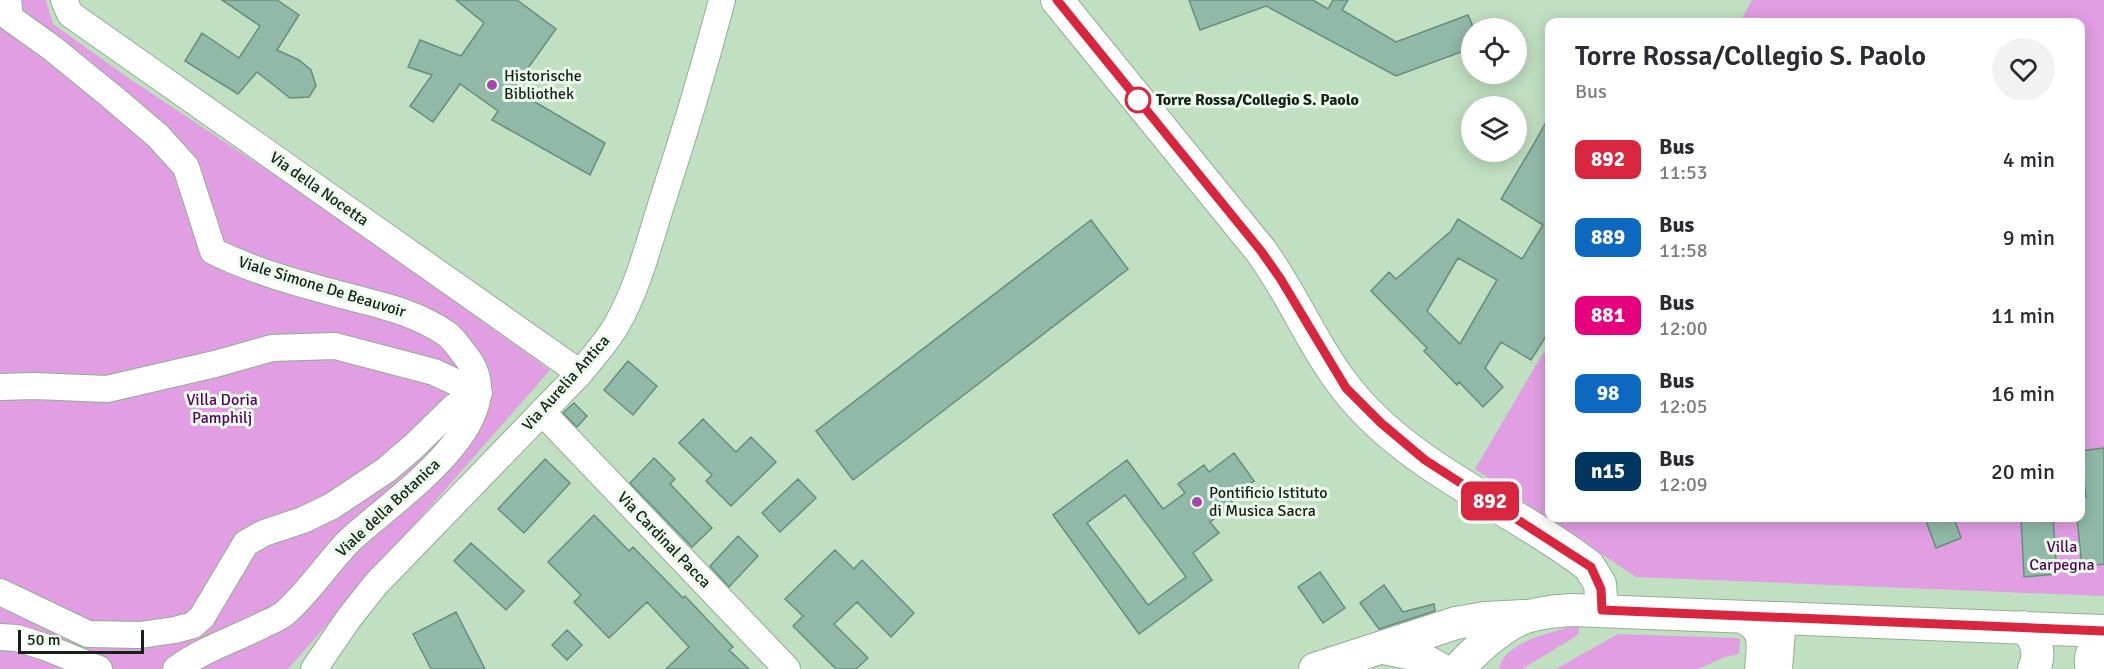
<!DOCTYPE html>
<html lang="it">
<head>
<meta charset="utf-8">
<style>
	body { margin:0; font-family:Signika,sans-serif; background:#f2f2f3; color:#2b2b33; height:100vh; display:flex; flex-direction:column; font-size:22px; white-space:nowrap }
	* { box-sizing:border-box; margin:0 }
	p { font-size:20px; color:#7c7c81 }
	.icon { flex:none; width:33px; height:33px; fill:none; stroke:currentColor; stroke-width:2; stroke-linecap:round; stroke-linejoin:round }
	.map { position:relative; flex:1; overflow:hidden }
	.details { position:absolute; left:1545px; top:18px; width:540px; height:504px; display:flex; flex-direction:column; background:#fff; border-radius:12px; box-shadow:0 3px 15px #0003 }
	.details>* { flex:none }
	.badge { padding:0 12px; border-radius:9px; font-size:21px; line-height:39px }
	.buttons { position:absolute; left:1461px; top:18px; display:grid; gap:12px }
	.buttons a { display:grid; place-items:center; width:66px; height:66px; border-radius:50%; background:#fff; box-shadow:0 3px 15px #0003; font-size:30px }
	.scale { position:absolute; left:18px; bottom:15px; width:126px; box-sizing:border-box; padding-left:6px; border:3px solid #152016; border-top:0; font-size:16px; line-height:21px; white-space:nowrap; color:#152016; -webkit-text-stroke:4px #ecfcec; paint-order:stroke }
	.map>.badge { position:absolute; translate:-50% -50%; box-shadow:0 0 0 3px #fff }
	.round { display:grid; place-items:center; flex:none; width:63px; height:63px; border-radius:32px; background:#f2f2f3 }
	.head { display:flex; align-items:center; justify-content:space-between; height:102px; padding:0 30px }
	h1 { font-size:28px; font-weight:600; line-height:45px }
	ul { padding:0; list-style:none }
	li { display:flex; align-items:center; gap:18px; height:78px; padding:0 30px }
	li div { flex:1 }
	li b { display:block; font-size:22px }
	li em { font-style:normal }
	li .badge { min-width:66px; font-weight:700; text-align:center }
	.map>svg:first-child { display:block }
	.green { fill:#e19ee3 }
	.building { fill:#90b9a7; stroke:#678e7d; stroke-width:1.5; fill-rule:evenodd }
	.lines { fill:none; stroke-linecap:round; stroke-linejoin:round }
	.minor-casing { stroke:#91ae92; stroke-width:28 }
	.major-casing { stroke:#91ae92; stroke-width:34 }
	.minor { stroke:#fff; stroke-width:26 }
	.major { stroke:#fff; stroke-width:32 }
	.line-casing { stroke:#fff; stroke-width:14 }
	.line { stroke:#d7263d; stroke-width:9 }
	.poi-dot { fill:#a746ad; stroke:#ecfcec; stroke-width:2 }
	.stop-dot { fill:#fff; stroke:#d7263d; stroke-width:3 }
	.labels { text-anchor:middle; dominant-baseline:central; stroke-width:6; stroke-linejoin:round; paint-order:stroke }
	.poi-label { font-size:16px; fill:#152016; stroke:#ecfcec; text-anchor:start }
	.stop-label { font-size:16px; font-weight:bold; fill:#152016; stroke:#ecfcec; text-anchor:start }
	.street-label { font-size:16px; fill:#152016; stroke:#ecfcec }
	.park-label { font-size:16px; fill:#57005c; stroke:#ecfcec }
</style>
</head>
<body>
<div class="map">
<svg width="2104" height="669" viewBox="0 0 2104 669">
	<rect width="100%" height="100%" fill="#c1dfc1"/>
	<path class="green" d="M0,0h46l7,24 74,53 200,133 223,160 -262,299h-288z
		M1752,0h352v596l-468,-19 -161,-108 74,-126 1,175h530v-496h-340z
		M1577,625l2,3 -1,6 -5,4 -51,31h-23c5,-28 55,-37 78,-44z
		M1618,634l118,4 4,1 -1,15 -14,3 -27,12h-142z"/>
	<path class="building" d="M222,0h55l22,15 -22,35 22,10 12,10 5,16 -7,11 -19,1 -33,-26 -19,22 -53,-33 17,-28 37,25 21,-32z
		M456,0h61l39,29 -43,60 92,54 -15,32 -98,-55 6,-9 -38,-27 -27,38 -23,-16 22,-31 -24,-8 12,-27 41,16 23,-33z
		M1189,0h124l15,9 5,-9h15l-6,10 54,32 72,-27 4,9v24l-76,28 -130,-70 -66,24z
		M1550,115v215l-19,30 -30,-18 -16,26 18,19 -20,20 -24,-25 -2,3 -33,-34 3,-3 -56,-57 18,-19 7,7 55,-48 7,-12 64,40 21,-34 -42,-26 31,-52zM1458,258l39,22 -37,64 -33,-33z
		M1091,220l37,49 -275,211 -37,-49z
		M628,361l29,25 -24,29 -29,-25z
		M574,403l13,13 -10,11 -14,-14z
		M703,419l33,33 15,-15 25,25 -45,44 -25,-25 6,-6 -33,-32z
		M2104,448v116l-22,3 -5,-49h3v-21h6l-6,-46z
		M1234,453l20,28 -24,17 4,7 -24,17 9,11 -26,20 19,27 -73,54 -86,-119 74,-55 36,49 22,-16 -7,-9 26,-19 5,7zM1125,495l61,82 -38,28 -61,-82z
		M654,458l21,21 -5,5 42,44 -20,19 -62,-64z
		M545,459l25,24 -46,50 -26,-24z
		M798,479l18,19 -36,34 -18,-19z
		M594,515l35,36 4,-4 50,51 2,-2 48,51 -4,3 20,19h-83l23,-22 -42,-45 -38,36 -35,-36 7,-7 -33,-33z
		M1925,518h29l7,20 -25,10z
		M2021,518h32l4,56 -33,3z
		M738,536l20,20 -29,31 -19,-21z
		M471,543l53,48 -18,19 -52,-49z
		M835,550l19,19 8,-9 52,53 -23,24 -34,-35 -23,22 34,34 -12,11h-20l-43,-43 10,-10 -18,-17z
		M1320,572l25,36 -22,15 -25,-36z
		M1384,585l19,27 31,-8 1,7 -56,18 -19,-26z
		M456,612l29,57h-54l-18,-35z
		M567,630l15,15 -15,15 -15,-15z"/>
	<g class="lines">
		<defs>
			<path id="minor" d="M8,0l2,18 42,30 59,48 47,40 28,31 27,84c42,21 88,33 133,45 37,10 69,16 101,38 7,5 12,14 18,21 54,66 -77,148 -117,187 -21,22 -41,52 -63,71 -7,6 -17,9 -24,13 -29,14 -59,24 -85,43
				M64,0l6,14 510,359
				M0,387l35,-1 72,3 108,-25 57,-16 63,-2 99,26 45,21
				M542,412l245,257
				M0,592l88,42 52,1 35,-5 18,-5 9,-8 44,-74 18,-10 39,-13 29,-14 54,-36 27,-23 41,-40 25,-14
				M0,637l17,1 28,9 54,22
				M314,669l35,-51 27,-34 204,-211c12,-15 26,-30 36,-47 22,-38 33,-83 46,-124 22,-67 42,-134 60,-202
				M1779,669l4,-50"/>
			<path id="major" d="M1057,0l204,251c32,44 52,95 85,137 62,80 165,118 243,178l11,18 2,26
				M1742,617c26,11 21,28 19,52
				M2023,627c14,10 18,27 11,42
				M1384,648l29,6 27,15
				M1315,669l141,-46 29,-5 39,-2
				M1458,669c17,-18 44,-44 68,-52 15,-5 31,-6 47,-7l531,21
				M2092,669c-4,-14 3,-25 12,-36"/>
		</defs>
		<use href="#minor" class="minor-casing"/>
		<use href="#major" class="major-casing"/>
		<use href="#minor" class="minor"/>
		<use href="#major" class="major"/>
	</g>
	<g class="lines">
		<defs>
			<path id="line" d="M1057,0l204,251 19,27 66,110 35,35 44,37 166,107 10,22 1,21 502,21"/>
		</defs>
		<use href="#line" class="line-casing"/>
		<use href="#line" class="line"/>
	</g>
	<g class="poi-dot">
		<circle cx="492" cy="85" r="6"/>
		<circle cx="1197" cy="502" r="6"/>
	</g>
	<circle class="stop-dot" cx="1138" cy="100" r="12"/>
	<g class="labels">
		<g class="poi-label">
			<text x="504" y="76">Historische<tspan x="504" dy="18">Bibliothek</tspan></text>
			<text x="1209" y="493">Pontificio Istituto<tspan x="1209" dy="18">di Musica Sacra</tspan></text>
		</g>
		<g class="stop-label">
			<text x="1156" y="100">Torre Rossa/Collegio S. Paolo</text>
		</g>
		<g class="street-label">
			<text transform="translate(319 189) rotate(35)">Via della Nocetta</text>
			<text transform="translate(322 287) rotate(17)">Viale Simone De Beauvoir</text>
			<text transform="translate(566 383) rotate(-48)">Via Aurelia Antica</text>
			<text transform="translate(388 508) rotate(-43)">Viale della Botanica</text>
			<text transform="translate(664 540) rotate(46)">Via Cardinal Pacca</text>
		</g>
		<g class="park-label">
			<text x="222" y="400">Villa Doria<tspan x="222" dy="18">Pamphilj</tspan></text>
			<text x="2062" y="547">Villa<tspan x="2062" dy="18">Carpegna</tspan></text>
		</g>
	</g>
</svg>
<div class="buttons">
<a><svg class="icon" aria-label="locate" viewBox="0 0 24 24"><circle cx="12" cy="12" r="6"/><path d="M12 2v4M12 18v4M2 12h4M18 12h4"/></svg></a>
<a><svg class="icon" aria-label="layers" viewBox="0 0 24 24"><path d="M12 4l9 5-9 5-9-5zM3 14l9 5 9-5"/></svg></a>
</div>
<div class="scale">50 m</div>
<b class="badge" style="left:1490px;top:501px;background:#d7263d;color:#fff">892</b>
<section class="details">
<div class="head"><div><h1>Torre Rossa/Collegio S. Paolo</h1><p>Bus</p></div><a class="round"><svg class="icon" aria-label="heart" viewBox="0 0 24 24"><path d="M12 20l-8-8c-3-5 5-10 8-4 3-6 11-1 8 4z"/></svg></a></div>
<ul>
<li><span class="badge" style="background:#d7263d;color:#fff">892</span><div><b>Bus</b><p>11:53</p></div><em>4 min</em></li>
<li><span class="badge" style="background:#0c69bf;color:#fff">889</span><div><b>Bus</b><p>11:58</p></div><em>9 min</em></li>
<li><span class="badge" style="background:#e6007e;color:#fff">881</span><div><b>Bus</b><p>12:00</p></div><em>11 min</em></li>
<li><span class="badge" style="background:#0c69bf;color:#fff">98</span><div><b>Bus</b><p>12:05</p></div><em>16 min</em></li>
<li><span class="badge" style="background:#00365f;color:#fff">n15</span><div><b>Bus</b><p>12:09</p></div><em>20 min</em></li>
</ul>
</section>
</div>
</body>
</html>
